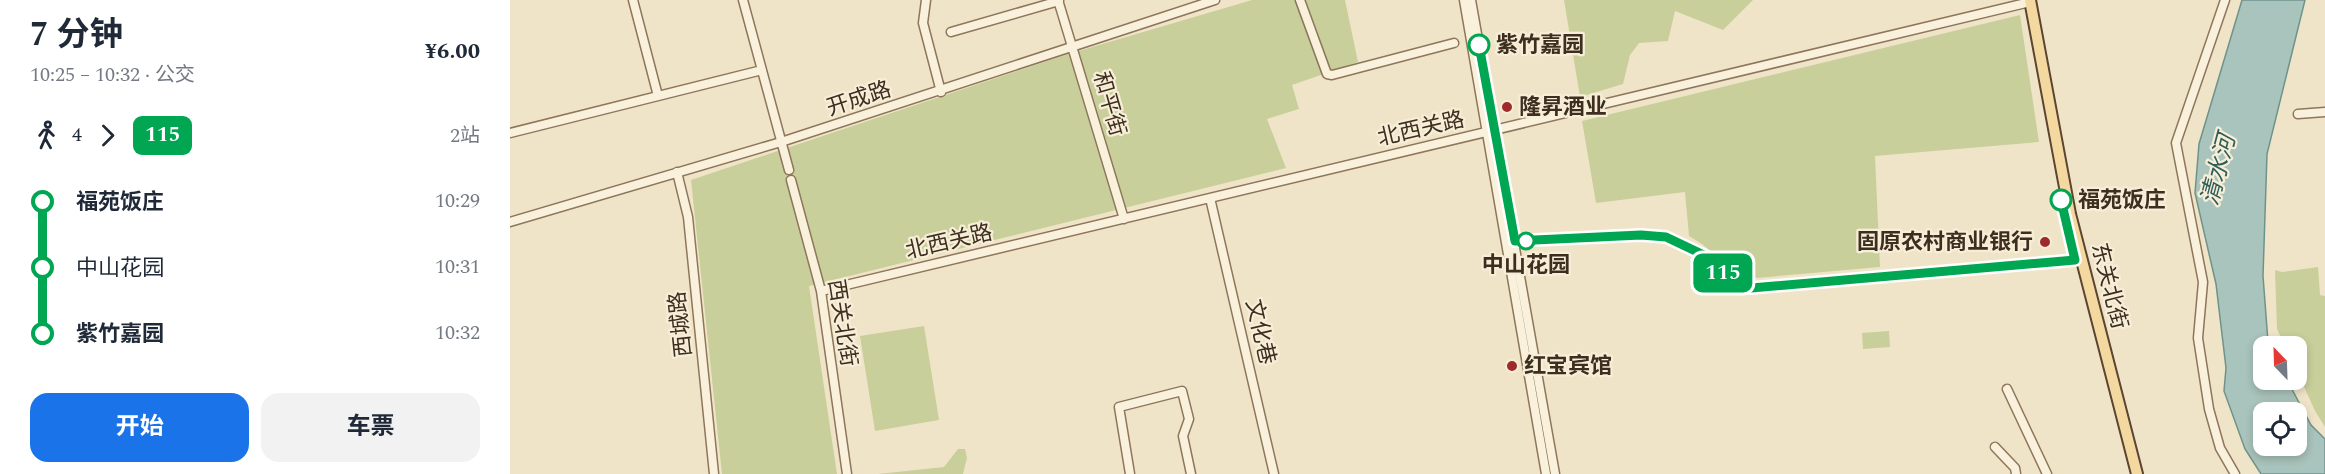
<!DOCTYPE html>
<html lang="zh">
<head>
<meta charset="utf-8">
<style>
	body { margin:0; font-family:Spectral,"Noto Sans SC",serif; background:#f2f2f3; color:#1f2937; height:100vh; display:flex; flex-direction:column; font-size:22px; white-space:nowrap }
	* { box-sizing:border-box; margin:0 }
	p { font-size:20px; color:#747a83 }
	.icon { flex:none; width:33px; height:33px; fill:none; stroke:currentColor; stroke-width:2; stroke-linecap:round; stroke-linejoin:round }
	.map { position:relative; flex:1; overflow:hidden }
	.details { display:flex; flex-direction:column; background:#fff; width:510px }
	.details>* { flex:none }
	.badge { padding:0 12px; border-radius:9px; font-size:21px; line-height:39px }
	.needle { width:39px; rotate:337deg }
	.controls { position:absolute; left:1743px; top:336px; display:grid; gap:12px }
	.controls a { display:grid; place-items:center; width:54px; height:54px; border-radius:12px; background:#fff; box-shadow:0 3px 9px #0003; font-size:30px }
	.map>.badge { position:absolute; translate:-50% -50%; box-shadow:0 0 0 3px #fff }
	.legs { display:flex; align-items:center; gap:9px; height:66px; padding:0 30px; font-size:20px }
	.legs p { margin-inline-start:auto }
	.summary { display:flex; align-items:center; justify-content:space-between; height:102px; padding:0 30px }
	h1 { font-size:33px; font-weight:700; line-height:45px }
	.primary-button { display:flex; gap:12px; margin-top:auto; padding:12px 30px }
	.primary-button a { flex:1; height:69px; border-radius:18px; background:#1a73e8; color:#fff; font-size:24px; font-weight:700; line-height:69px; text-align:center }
	.primary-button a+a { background:#f2f2f3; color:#1f2937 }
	ul { padding:0 30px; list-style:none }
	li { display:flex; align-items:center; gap:21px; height:66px; font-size:22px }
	li i { display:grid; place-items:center; width:9px; height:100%; margin:0 8px; background:currentColor }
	li i::after { content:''; width:15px; height:15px; margin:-8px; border:4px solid; border-radius:50%; background:#fff }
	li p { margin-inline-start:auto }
	li:first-child i { background:linear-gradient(#0000 50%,currentColor 0) }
	li:last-child i { background:linear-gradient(currentColor 50%,#0000 0) }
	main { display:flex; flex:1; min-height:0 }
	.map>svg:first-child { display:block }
	.green { fill:#c9cf9b }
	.water { fill:#a9c4bc; stroke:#6f938a; stroke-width:1.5; fill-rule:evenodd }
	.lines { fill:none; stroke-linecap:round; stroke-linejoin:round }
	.minor-casing { stroke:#8d765c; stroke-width:11 }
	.major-casing { stroke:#5b4430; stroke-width:14 }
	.minor { stroke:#faf1dc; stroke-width:8 }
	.major { stroke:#f3d9a0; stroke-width:10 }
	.line-1-casing { stroke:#fff; stroke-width:14 }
	.line-1 { stroke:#00a651; stroke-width:9 }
	.stop-1-dot { fill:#fff; stroke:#00a651; stroke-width:3 }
	.poi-dot { fill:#9e2a2b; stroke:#f7eed8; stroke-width:2 }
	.labels { text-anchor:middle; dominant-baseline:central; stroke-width:4.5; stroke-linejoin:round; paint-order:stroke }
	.stop-label { font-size:22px; font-weight:bold; fill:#3d2e20; stroke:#f7eed8; text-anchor:start }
	.street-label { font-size:22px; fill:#3d2e20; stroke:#f7eed8 }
	.poi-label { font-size:22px; font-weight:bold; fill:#3d2e20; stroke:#f7eed8; text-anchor:start }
	.water-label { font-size:24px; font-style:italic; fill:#2f5d5a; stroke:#f7eed8 }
</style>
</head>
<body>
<main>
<section class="details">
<div class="summary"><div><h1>7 分钟</h1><p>10:25 – 10:32 · 公交</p></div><b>¥6.00</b></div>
<div class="legs"><svg class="icon" aria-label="walk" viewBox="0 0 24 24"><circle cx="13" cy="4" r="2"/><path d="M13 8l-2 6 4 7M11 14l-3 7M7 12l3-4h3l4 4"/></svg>4<svg class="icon" aria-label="forward" viewBox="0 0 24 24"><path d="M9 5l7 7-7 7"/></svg><b class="badge" style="background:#00a651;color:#fff">115</b><p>2站</p></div>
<ul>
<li><i style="color:#00a651"></i><b>福苑饭庄</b><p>10:29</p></li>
<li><i style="color:#00a651"></i><span>中山花园</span><p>10:31</p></li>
<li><i style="color:#00a651"></i><b>紫竹嘉园</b><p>10:32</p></li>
</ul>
<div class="primary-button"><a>开始</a><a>车票</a></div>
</section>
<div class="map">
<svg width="1815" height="474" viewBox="0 0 1815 474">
	<rect width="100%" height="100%" fill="#f0e4c8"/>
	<path class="green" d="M742,0h93l13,62 -66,23 7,24 -32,10 19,49 -477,118 28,188h-115l-31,-294 374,-125z
		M1054,0h189l-30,30 -48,-19 -7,30 -29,2 -9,12 -7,29 -43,13z
		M1510,15l19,127 -164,14 5,111 -123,11 -30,-13 -25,-21 -13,-8 -4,-44 -89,11 -14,-82z
		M1808,267l2,28 5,1v131l-10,-16 -18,-40 -1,-25h-11l-8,-17 -2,-59 7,2z
		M414,326l15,94 -64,11 -15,-95z
		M1379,331l1,16 -27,2 -1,-16z
		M448,449h7l2,9 -4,16h-85l66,-7z"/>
	<path class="water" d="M1732,0h63l-38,154 -4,122 5,66 2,4h-6v34h23l24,45 14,14v35h-64l-16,-25 -21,-58 2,-23 -10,-84 -21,-91 4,-49zM1754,412h32v34h-32z"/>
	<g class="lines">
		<defs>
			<path id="minor" d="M123,0l25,96
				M233,0l46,170
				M416,0l-3,23 18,69
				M548,0l66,219
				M790,0l27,74 5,1 122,-32
				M954,0l82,474
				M961,0l84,474
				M1715,0l-49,143 27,139 -5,56 11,71 11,39 15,26
				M441,32l108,-31
				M1788,114l27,-2
				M0,133l252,-63
				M167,172l11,45 26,257
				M281,180l30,111 26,183
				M700,198l64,276
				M0,222l271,-80 434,-142
				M1005,241l126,-6 25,2 40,19 31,28 14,4 324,-28
				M311,291l1209,-289
				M1497,389l40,85
				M1485,447l20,21 1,6
				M620,474l-11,-67 63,-16 7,28 -6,17 8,38"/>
			<path id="major" d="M1520,0l40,214 67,260"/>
		</defs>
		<use href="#minor" class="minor-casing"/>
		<use href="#major" class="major-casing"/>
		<use href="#minor" class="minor"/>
		<use href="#major" class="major"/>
	</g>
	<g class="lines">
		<defs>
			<path id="line-1" d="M969,45l36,196 126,-6 25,2 40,19 31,28 14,4 324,-28 -14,-60"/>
		</defs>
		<use href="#line-1" class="line-1-casing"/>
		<use href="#line-1" class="line-1"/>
	</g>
	<g class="stop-1-dot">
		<circle cx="969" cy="45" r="10"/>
		<circle cx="1551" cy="200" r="10"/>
		<circle cx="1016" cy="241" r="8"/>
	</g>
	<g class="poi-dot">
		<circle cx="997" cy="107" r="6"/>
		<circle cx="1535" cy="242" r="6"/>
		<circle cx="1002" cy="366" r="6"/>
	</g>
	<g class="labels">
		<g class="stop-label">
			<text x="986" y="45">紫竹嘉园</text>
			<text x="1568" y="200">福苑饭庄</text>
			<text x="1016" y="265" text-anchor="middle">中山花园</text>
		</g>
		<g class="street-label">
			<text transform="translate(349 99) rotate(-18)">开成路</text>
			<text transform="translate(599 104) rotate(74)">和平街</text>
			<text transform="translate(911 129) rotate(-13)">北西关路</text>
			<text transform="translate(439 242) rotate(-13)">北西关路</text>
			<text transform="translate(1599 286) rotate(76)">东关北街</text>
			<text transform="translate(332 323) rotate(81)">西关北街</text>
			<text transform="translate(171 324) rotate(-96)">西城路</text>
			<text transform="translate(750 332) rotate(77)">文化巷</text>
		</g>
		<g class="poi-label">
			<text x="1009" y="107">隆昇酒业</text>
			<text x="1523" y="242" text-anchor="end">固原农村商业银行</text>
			<text x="1014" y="366">红宝宾馆</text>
		</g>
		<g class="water-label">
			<text transform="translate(1709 170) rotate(-75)">清水河</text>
		</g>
	</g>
</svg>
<div class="controls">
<a><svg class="needle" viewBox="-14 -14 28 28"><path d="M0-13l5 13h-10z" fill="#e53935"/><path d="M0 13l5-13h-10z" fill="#747a83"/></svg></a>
<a><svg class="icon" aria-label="locate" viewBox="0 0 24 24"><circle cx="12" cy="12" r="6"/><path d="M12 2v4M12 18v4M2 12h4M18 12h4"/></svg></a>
</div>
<b class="badge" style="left:1213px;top:273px;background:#00a651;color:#fff">115</b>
</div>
</main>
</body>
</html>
